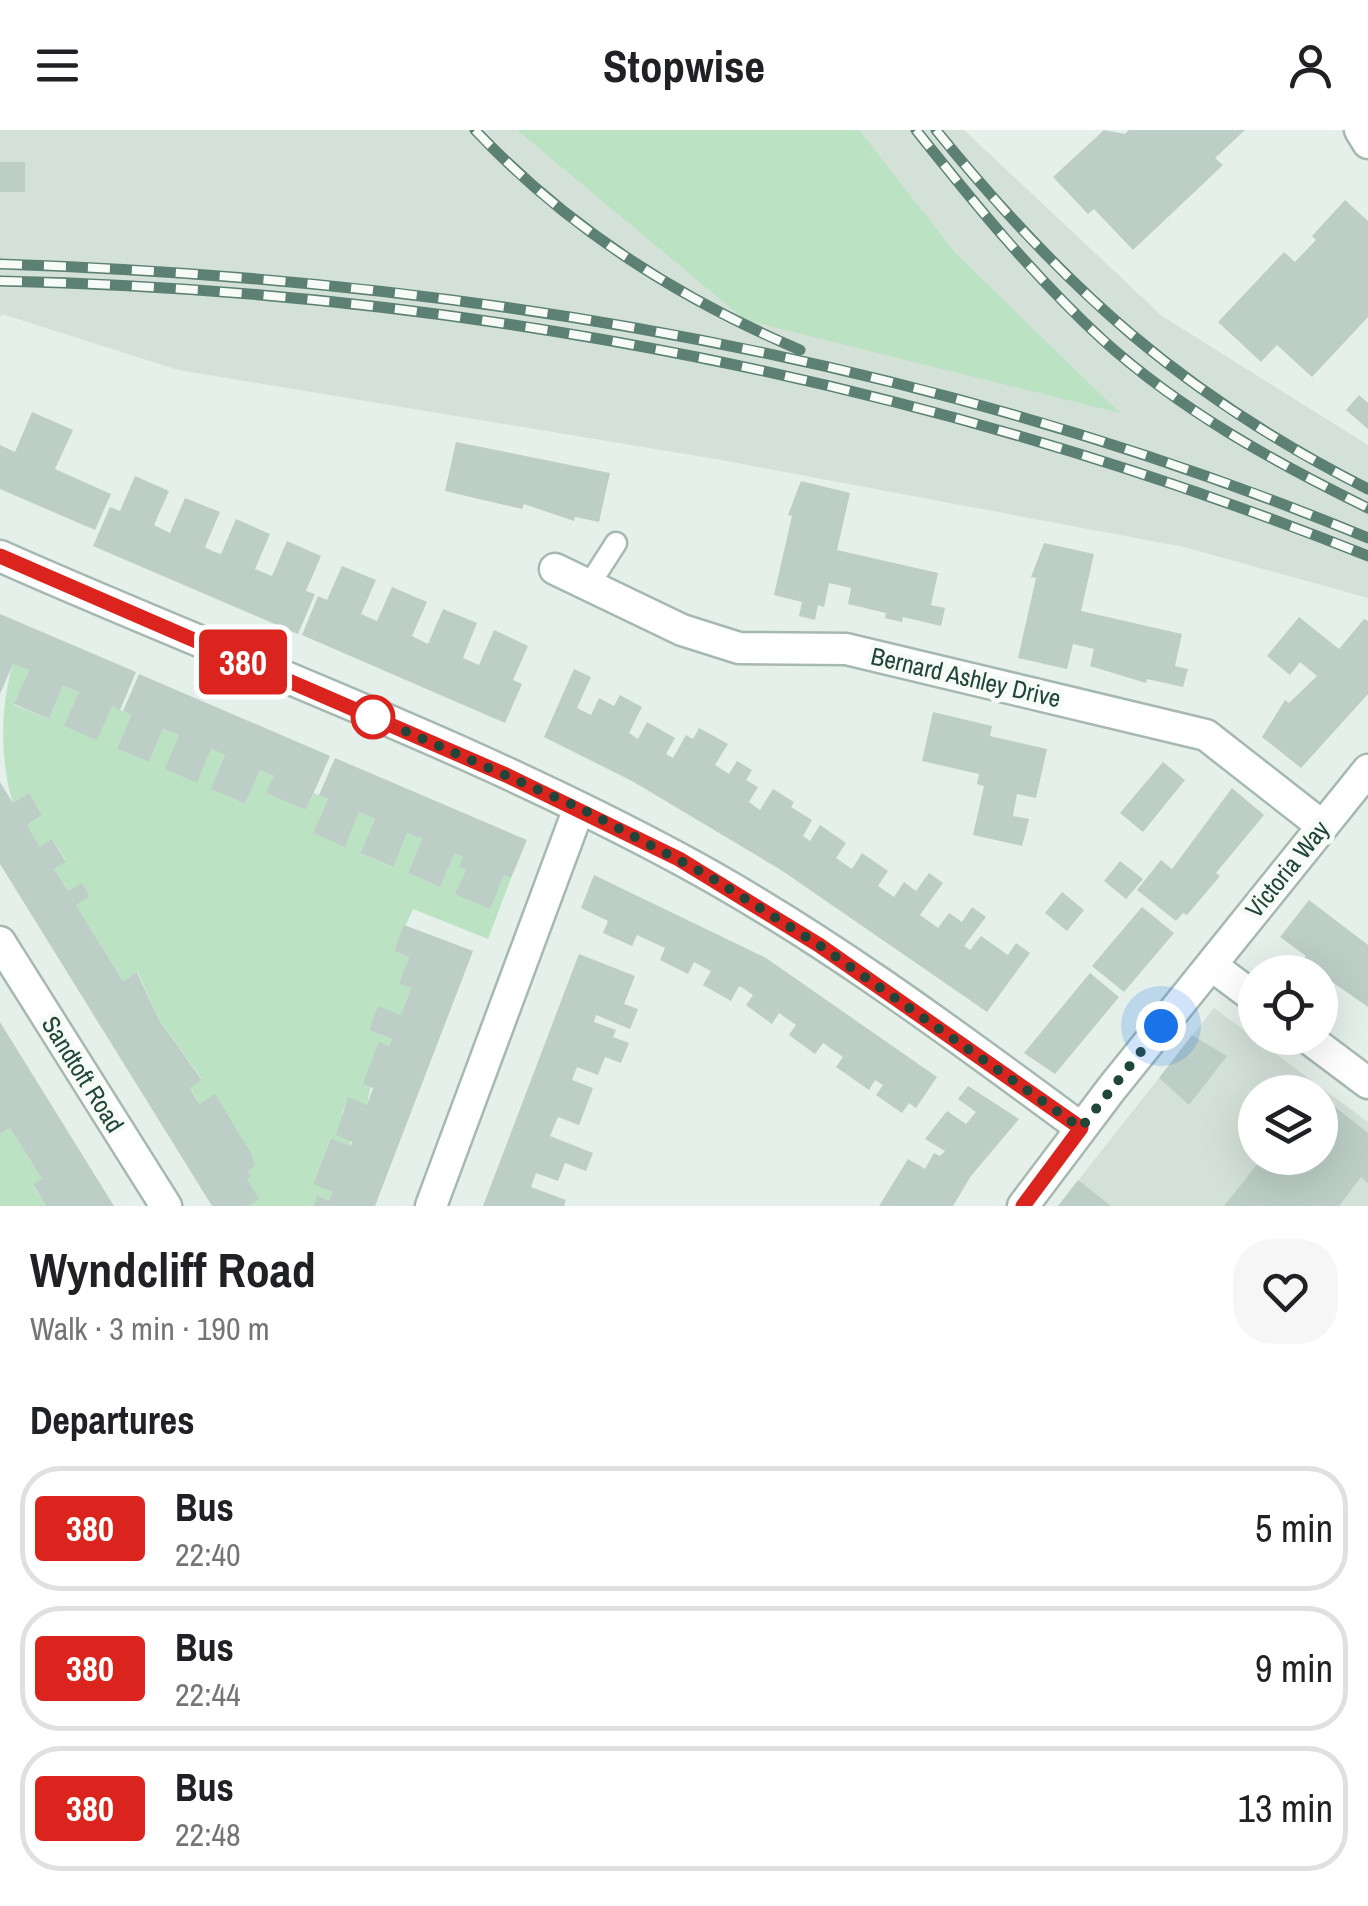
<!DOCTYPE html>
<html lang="en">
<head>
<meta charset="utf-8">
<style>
	body { margin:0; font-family:"Archivo Narrow",sans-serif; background:#f6f6f6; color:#202124; height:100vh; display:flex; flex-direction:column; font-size:38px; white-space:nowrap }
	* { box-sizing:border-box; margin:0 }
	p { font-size:32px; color:#757577 }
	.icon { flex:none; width:55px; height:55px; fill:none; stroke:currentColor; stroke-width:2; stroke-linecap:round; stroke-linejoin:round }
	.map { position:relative; height:1076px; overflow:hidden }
	.side { display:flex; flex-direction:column; background:#fff; flex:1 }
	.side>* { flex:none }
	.badge { padding:0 20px; border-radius:8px; font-size:35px; line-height:65px }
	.buttons { position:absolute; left:1238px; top:825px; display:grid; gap:20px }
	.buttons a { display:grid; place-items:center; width:100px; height:100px; border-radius:50%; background:#fff; box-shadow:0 10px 40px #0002; font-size:50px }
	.you { position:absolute; width:50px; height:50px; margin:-25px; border:8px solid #fff; border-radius:50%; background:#1a73e8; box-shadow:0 0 0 15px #1a73e833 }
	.map>.badge { position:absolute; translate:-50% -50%; box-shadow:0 0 0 5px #fff }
	h2 { padding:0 30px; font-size:38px; line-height:90px }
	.round { display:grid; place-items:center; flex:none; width:105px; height:105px; border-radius:40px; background:#f6f6f6 }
	.summary { display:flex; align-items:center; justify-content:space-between; height:170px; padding:0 30px }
	h1 { font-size:48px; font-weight:700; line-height:75px }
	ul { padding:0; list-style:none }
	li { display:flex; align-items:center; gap:30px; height:125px; margin:0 20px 15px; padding:0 10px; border:5px solid #e0e0e0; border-radius:40px }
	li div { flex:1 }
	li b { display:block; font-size:38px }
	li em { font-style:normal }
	li .badge { min-width:110px; font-weight:700; text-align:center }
	header { display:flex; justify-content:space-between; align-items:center; height:130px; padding:0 30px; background:#fff; font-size:45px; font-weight:700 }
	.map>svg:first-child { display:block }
	.built { fill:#d3e1d9; fill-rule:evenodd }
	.green { fill:#bbe3c3 }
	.building { fill:#bccec6 }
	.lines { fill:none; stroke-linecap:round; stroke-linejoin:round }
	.service-casing { stroke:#a6b9b1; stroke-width:25 }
	.minor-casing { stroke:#a6b9b1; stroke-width:35 }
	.service { stroke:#fff; stroke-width:20 }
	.minor { stroke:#fff; stroke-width:30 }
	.rail-casing { stroke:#5c8073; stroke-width:11 }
	.rail { stroke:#f6fbf8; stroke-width:8; stroke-dasharray:22; stroke-linecap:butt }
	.line-casing { stroke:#fff; stroke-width:22 }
	.line { stroke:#dc241f; stroke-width:15 }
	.walk { stroke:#214538; stroke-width:10; stroke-dasharray:0 18 }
	.stop-dot { fill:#fff; stroke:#dc241f; stroke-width:5 }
	.labels { text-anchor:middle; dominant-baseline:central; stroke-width:10; stroke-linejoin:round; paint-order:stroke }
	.street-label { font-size:25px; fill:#214538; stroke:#f6fbf8 }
</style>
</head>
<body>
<header><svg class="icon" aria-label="menu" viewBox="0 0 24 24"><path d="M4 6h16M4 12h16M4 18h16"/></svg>Stopwise<svg class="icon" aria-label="person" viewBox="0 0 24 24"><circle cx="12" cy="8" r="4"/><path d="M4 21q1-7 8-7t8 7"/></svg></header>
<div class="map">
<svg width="1368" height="1076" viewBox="0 0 1368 1076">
	<rect width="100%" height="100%" fill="#e5f0ea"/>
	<path class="built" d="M0,0h964l198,186 206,129v153l-184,-51 -468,-88 -538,-89 -176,-56 -2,4z
		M1214,878l154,114v84h-310zM1255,962h65v66h-65z"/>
	<path class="green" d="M517,0h342l97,124 164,159 -375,-93z
		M13,534l16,6 -15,35 35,14 14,-33 16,6 -14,34 47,-20 19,9 -14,34 32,13 14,-33 16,6 17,48 15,-34 14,6 -15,34 35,15 15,-34 14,6 -7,17 39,17 8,-17 14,6 -15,34 32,13 14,-34 16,7 -15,34 32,14 15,-34 15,6 -14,34 32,14 15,-34 8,4 -4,10 7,3 -10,23 33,15 15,-33 7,3 -23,61 -75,-30 -19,42 15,6 -9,26 11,5 -10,27 -23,-8 -9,23 23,9 -3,7 -10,-3 -12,62 -19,-7 -6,15 9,33 -20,-8 -18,45 19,9 -3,9 -10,-6 -6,11h-65l-1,-27 5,-3 -4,-5 7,-5 -40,-71 -15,9 -10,-16 12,-9 -43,-59 -21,-48 -15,9 -47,-76 14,-8 -8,-13 -14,7 -14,-22 12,-8 -13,-21 -13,7 -13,-22 15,-10 -13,-22 -16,10c-13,-38 -13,-99 0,-139z
		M10,998l32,51 -9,6 13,21h-46v-72z"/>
	<path class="building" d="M1104,0l21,4 4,-4h116l-30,28 8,7 -90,85 -39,-41 -6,5 -35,-37z
		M0,32h25v30h-25z
		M1345,70l23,21v96l-56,60 -35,-32 -16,17 -43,-40 66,-70 11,10 21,-22 -4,-4z
		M1359,265l9,8v26l-22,-19z
		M32,282l41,18 -18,39 56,25 -16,36 -95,-41v-44l15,7z
		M456,312l154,31 -11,49 -24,-5 -1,4 -50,-17 -2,5 -77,-18z
		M135,346l34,15 -15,34 16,8 15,-35 35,14 -15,35 7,4 9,3 15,-35 34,15 -15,35 17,7 15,-35 34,15 -15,35 9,3 -17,40 -205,-88 17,-39 10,4z
		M801,351l49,12 -13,57 101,23 -7,32 14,3 -4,18 -38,-9 -1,5 -17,-4 1,-5 -38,-9 3,-16 -22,-5 -5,24 -6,-2 -3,15 -16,-4 3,-14 -28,-7 18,-79 -4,-1z
		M1044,413l50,11 -13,57 101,23 -7,32 13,3 -5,18 -36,-8 -1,4 -56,-17 4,-17 -21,-5 -6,25 -49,-11 18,-80 -5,-1z
		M342,436l34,14 -15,34 16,7 15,-34 35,15 -15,34 16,8 15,-35 34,14 -14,35 16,7 15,-35 34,16 -15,34 9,4 -17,39 -203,-88 16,-39 9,4z
		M0,484l136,58 -16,38 -8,-4 -15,34 -33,-14 15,-34 -16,-6 -14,33 -35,-15 15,-34 -16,-6 -13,30z
		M1299,487l40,32 25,-30 4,2v73l-67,74 -39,-31 23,-37 4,3 28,-27 -17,-14 -10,13 -23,-19z
		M574,539l17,8 -14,31 14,7 8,-17 15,8 6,-11 22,12 -13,26 9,6 9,-17 28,16 -9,16 7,4 13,-23 7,4 6,-11 29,16 -13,21 14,9 8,-13 15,9 -6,10 12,7 -9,15 11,8 13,-21 21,13 -3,5 21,13 -9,16 7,5 10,-16 26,18 -10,15 16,11 10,-16 26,18 -10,15 16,11 10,-15 12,9 13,-18 14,10 -23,32 18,13 11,-15 13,9 10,-15 14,10 -22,29 6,4 11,-14 27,19 8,-12 14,10 -43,59 -206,-142 -149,-89 -88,-44z
		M139,544l191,82 -24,54 -40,-17 8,-17 -14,-6 -15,34 -35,-15 15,-34 -14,-6 -14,34 -32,-14 14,-34 -16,-6 -14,33 -32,-13 14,-34 -8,-4z
		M933,582l59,14 -2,10 57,13 -11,49 -19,-4 -4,22 16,3 -7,27 -49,-11 11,-49 -7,-2 2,-10 -57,-13z
		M335,628l192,82 -16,38 -7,-3 -14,34 -35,-15 11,-24 -7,-3 4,-10 -8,-4 -15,34 -32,-14 14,-34 -15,-6 -14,34 -33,-14 15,-34 -16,-7 -14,35 -32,-14 15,-34 -9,-4z
		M1163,632l22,18 -42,52 -23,-19z
		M0,652l13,21 16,-10 13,22 -15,10 13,22 12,-8 14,23 -12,7 14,22 14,-8 8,14 -14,8 47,76 14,-9 22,48 43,60 -12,8 5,9 5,7 15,-10 36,59 4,13 -7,5 4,5 -5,3 12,20 -11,7h-36l-212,-342z
		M1232,658l32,27 -48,58 4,3 -33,39 -4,-2 -7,8 -39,-31 24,-30 11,9z
		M1120,731l23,18 -17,20 -22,-18z
		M594,745l172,83 171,119 -21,31 -7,-5 -7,10 -26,-18 7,-10 -8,-5 -6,10 -33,-23 7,-10 -20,-14 -8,11 -26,-19 7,-10 -17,-12 -7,11 -26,-19 7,-10 -7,-5 -7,-4 -8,15 -28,-16 8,-14 -17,-9 -6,12 -28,-14 5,-12 -28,-13 -5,11 -29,-13 5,-12 -27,-13z
		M1062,762l22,18 -17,21 -22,-18z
		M1309,770l59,45v62l-66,-46 4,-5 -26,-19z
		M1142,777l32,26 -50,59 -32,-26z
		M404,795l69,26 -98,255h-62l5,-11 11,6 3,-9 -19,-8 18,-46 20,8 1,-4 -16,-7 12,-38 19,8 6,-17 -10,-4 5,-14 11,-28 10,4 3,-7 -23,-9 9,-24 23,9 10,-27 -12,-4 10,-27 -15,-6z
		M579,824l56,22 -11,28 14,5 -8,20 -34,-14 -2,7 22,8 -3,7 16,6 -8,20 -16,-6 -7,18 -21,-8 -5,13 21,8 -7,19 -7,18 -21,-8 -8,19 43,17 -7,18 -21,-8 -7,18 -22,-8 -5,14 35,13 -2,6h-81z
		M1090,843l29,24 -64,77 -31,-21z
		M0,892l96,155 18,29h-68l-13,-22 9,-5 -32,-51 -10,6z
		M1192,905l35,21 -38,49 -30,-27z
		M968,956l51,33 -48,57 -18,30h-74l29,-47 17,10 9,-16 6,3 5,-5 -20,-12 22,-28 19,13 10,-12 -18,-13z
		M1320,965l48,38v50l-7,-6 -22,29h-115l38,-48h58z
		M1078,1050l33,26h-53z"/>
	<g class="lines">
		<defs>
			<path id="service" d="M589,455l27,-42"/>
			<path id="minor" d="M1360,0l8,13
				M0,426c225,100 461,185 678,302 140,75 276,176 403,270
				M555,439l127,61 57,18 107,1 360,86 115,90
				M0,812l166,264
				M1211,835l44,33
				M1308,908l60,45
				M431,1076l148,-398
				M1023,1076l89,-118 256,-318"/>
		</defs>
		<use href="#service" class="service-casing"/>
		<use href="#minor" class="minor-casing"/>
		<use href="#service" class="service"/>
		<use href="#minor" class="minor"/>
		<defs>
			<path id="rail" d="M475,0c93,98 201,167 325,220
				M916,0c59,74 118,147 188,211 78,70 170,121 264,167
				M936,0c129,159 248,266 432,359
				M0,134c468,15 933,94 1368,274
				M0,151c469,10 932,101 1368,275"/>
		</defs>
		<use href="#rail" class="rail-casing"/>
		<use href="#rail" class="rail"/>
	</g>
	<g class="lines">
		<defs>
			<path id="line" d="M0,426l506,219 173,84 140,86 262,183 -58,78"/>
		</defs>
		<use href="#line" class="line-casing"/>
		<use href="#line" class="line"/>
		<path class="walk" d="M373,587l207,91 127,67 112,70 262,183 80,-102"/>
	</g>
	<circle class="stop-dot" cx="373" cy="587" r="20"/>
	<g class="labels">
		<g class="street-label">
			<text transform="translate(966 547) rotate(13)">Bernard Ashley Drive</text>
			<text transform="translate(1287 739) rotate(-51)">Victoria Way</text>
			<text transform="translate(83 944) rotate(58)">Sandtoft Road</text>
		</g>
	</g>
</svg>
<div class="buttons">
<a><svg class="icon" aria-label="locate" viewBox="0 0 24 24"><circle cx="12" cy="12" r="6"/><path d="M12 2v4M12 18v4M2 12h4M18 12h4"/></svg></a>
<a><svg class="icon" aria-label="layers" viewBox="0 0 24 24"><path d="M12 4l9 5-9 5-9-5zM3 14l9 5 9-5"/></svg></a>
</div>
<div class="you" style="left:1161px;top:896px"></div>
<b class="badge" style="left:243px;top:532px;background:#dc241f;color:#fff">380</b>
</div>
<section class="side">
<div class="summary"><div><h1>Wyndcliff Road</h1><p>Walk · 3 min · 190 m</p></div><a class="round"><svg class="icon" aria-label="heart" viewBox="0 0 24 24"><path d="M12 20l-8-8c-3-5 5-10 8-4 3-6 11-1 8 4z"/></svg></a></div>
<h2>Departures</h2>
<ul>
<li><span class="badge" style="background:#dc241f;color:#fff">380</span><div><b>Bus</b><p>22:40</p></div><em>5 min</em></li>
<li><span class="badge" style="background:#dc241f;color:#fff">380</span><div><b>Bus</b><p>22:44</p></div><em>9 min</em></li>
<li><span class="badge" style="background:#dc241f;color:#fff">380</span><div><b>Bus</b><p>22:48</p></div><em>13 min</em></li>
</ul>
</section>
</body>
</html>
